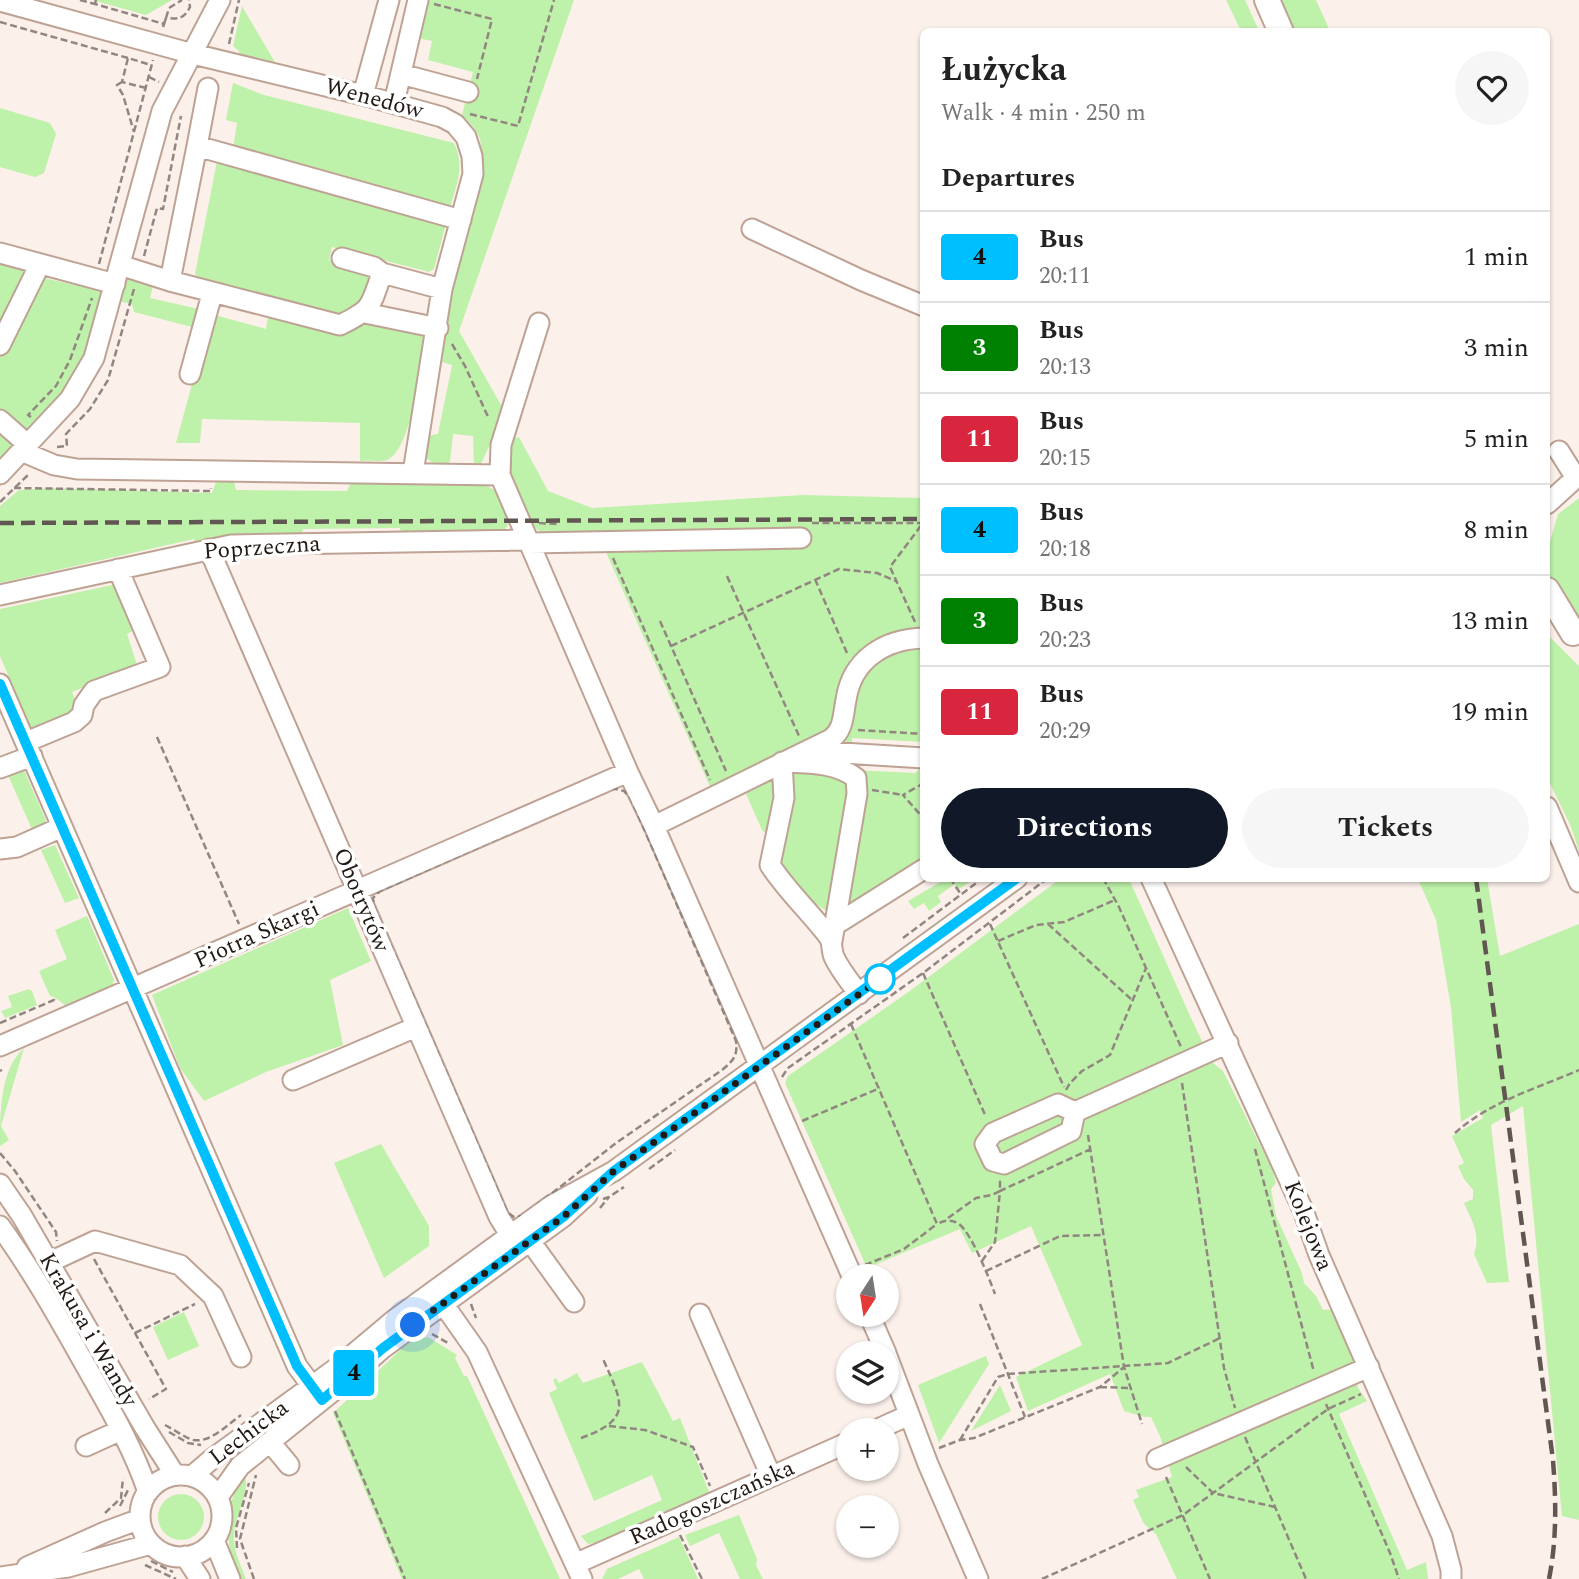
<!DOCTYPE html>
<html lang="en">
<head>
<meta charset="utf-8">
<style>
	body { margin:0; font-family:Spectral,serif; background:#f6f6f6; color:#222; height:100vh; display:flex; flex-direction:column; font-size:26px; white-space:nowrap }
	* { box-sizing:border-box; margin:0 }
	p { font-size:23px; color:#767676 }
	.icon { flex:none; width:38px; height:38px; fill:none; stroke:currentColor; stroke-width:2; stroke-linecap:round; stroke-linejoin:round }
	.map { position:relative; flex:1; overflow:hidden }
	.details { position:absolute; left:920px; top:28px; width:630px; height:854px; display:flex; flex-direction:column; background:#fff; border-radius:10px; box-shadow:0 2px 5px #0004 }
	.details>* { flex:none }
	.badge { padding:0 14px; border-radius:5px; font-size:24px; line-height:46px }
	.needle { width:46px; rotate:192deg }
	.fabs { position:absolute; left:836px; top:1264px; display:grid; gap:14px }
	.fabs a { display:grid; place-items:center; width:63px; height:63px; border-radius:50%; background:#fff; box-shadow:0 2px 5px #0004; font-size:35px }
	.you { position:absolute; width:35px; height:35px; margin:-18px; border:5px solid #fff; border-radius:50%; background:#1a73e8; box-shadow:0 0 0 10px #1a73e833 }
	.map>.badge { position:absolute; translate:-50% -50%; box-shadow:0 0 0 4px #fff }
	h2 { padding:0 21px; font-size:26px; line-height:63px }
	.round { display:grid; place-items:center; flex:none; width:74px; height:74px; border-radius:37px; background:#f6f6f6 }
	.summary { display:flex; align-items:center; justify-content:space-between; height:119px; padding:0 21px }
	h1 { font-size:33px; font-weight:700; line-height:52px }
	.button { display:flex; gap:14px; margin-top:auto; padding:14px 21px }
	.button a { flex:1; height:80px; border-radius:42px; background:#111827; color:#fff; font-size:28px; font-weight:700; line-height:80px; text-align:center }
	.button a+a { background:#f6f6f6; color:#222 }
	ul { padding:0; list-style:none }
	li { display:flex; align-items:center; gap:21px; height:91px; padding:0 21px; border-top:2px solid #e0e0e0 }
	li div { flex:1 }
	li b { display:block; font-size:26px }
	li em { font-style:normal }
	li .badge { min-width:77px; font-weight:700; text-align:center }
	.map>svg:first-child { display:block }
	.green { fill:#bef1a9 }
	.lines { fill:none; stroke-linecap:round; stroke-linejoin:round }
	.minor-casing { stroke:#bea294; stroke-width:23 }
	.major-casing { stroke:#bea294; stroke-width:28 }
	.path { stroke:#918680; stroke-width:2.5; stroke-dasharray:7 3.5; stroke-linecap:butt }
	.minor { stroke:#fff; stroke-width:19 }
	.major { stroke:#fff; stroke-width:24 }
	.rail { stroke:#615651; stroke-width:4.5; stroke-dasharray:14 7; stroke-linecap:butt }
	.line-casing { stroke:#fff; stroke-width:16 }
	.line { stroke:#00bfff; stroke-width:10 }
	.walk { stroke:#231914; stroke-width:7; stroke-dasharray:0 12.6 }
	.stop-dot { fill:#fff; stroke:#00bfff; stroke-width:3.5 }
	.labels { text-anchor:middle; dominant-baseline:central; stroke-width:7; stroke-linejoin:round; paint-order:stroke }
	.street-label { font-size:23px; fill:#231914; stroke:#fff }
</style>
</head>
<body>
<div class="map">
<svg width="1579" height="1579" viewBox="0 0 1579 1579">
	<rect width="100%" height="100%" fill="#fcf0ea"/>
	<path class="green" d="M92,0h80l-26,15z
		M426,0h148l-115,331 46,81 -25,54 -6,-1 -1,-29 -20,-2 -3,28c-11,4 -16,3 -25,-5l2,-21 11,-2 14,-69 -10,-3 12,-85 29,-116 -3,-22 -5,-10 -8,-9 -9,-5h4l11,-43 -45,-12 4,-19 -15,-3z
		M1226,0h19l14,31h-18z
		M1276,0h40l14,31h-39z
		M242,6l34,58 -37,-8v-5l-6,-5z
		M233,83l31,12 190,48c11,22 3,42 -4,64l-217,-58 4,-26 -11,-3z
		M0,108l50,15 6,11 -12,39 -9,4 -35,-10z
		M218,156l29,8 6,9 193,51 -12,45 -5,3 -97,-25 -3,13 39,10 3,7 -9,26 -17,15 -139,-32 -11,-12z
		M0,258l26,7 13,12 49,11 3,-4 7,3 5,7 -15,56 -20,40 -68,72z
		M134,277l20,5 -4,16 53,12 -7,18 -62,-16 -2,-8 -14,-3 8,-22z
		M211,314l55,15 2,-12 73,18c9,-3 15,-11 25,-13 15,-2 45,8 62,11 -6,27 -16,117 -41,127 -7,2 -19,0 -27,1v-38l-158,-4 -2,24h-24z
		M519,437l29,54 44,17 211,-13 121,3v130c-25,1 -53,18 -74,31l-18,73 -120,59 -107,-241 -2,-19c-14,0 -54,6 -65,-1 -14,-9 -28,-49 -30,-65 -1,-9 1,-18 4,-26z
		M217,479h12l5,3 2,8 111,1 4,-9c27,-1 124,-7 143,8 8,7 15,24 14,35l-4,5 -9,3 -94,2 -1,-7 -97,1 -2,7 -105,8 -2,-5 -194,44v-77l19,-16 34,-2 159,5z
		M1579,498v130l-32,-49v-27l11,-38z
		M112,585l6,3 16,42 -7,4 10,31 -65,27 8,19 -47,23 -33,-78v-47z
		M1547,634l32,32v185l-8,-24 -24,-50z
		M924,646v96l-72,-4v7h-20l29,-73 31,-21z
		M814,756l40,1 1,13 60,3 7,-6 2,4 -1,91 -68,45h-10l16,-119z
		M22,766l26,59 -14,9 -26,-59z
		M798,768l25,2 26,12 -18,127 -6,1c-16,-11 -35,-25 -45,-42l9,-95z
		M767,779l9,7 1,6 -10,42 -5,-4 -19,-43z
		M55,845l24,53 -14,5 -24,-53z
		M942,879h32l-15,10 -4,-5 -17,12 3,6 -12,9 -5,-8 -10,6 -6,-8 34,-20z
		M1060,879h69l62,139 21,44 11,9 50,100 3,12 -5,6 5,27 26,57 2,10 12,13 7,14 10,-1 20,45 5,34 9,13 -28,13 68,156 19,-8 2,17h-251l-21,-45 -12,-10 -11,-24 6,-3 -3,-7 36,-13 -12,-41 -9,-19h-7l-20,-6 -14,-37 -82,37 -12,-34 66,-32 -51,-119 -59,27 -12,-24 -93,39 -82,-185 3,-7 119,-83z
		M1418,879h69l13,77 79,-32v596l-17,-4 -39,-410 -32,19 18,157 -22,1 -13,-29c7,-20 -2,-33 -10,-51l9,-4v-9l-9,-11 -6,-13 6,-3 -12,-27 31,-18 -3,-8 -19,12 -10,-115 -15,-87z
		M348,908l23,53 -41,19 13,65 -77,27 -62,29 -24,-33 -28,-73z
		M87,916l27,64 -2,6 -47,19 -11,-8 -4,-1 -11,-25 28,-12 -12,-29z
		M29,989l3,2 5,14 -32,13 -4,-7 11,-4 -4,-11z
		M24,1048l-23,78 8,14 -9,6c0,-33 0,-77 24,-98z
		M381,1144l48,82v20l-45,32 -50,-115z
		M184,1312l15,34 -31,14 -15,-33z
		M428,1337l29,18 -2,3 9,18h3l93,203h-158l-69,-166 78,-73z
		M986,1356l3,8 -50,79 -21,-58z
		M642,1362l31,59 7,-3 29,74 -109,50 -12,2 -7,-8 81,-36 -10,-25 -58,26 -45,-108 8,-4 -4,-9 3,-2 3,5 18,-10 6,10z
		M1000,1385l11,26 -40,20z
		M244,1475c8,14 -10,43 -10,60 -1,16 7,30 12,44h-6c-16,-36 -18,-70 4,-104z
		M158 1517a23 23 0 1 1 46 0a23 23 0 1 1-46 0Z
		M739,1515l18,44 -1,7 7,13h-23l-21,-46 -29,13 -5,-11z
		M679,1537l19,42h-54l-5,-10 -21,10h-16l5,-10z"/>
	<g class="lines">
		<defs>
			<path id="minor" d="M0,1l193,53 170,41 79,22 13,7 11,13 6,19 1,18 -31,115 -29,184
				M401,74l67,18
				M208,88l-11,58 264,74
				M363,95l26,-95
				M394,103l24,-103
				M752,229l109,51 63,26
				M0,253l115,31
				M342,258l32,9 8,6
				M120,265l50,16 27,-135
				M170,281l170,44c33,-16 30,-18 42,-52l60,16
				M365,313l73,15
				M0,345l40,-81
				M190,374l22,-80
				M0,420l27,24
				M21,451l33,14 23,4 423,6 128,297 26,54 198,450
				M1559,451l17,27
				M0,474l70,-75 24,-41 68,-247 58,-111
				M500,475l1,-30 38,-122
				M1547,504l32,-29
				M529,543l272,-5
				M209,549l290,668 20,32
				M0,595l231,-50 298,-5
				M0,684l297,682 25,34
				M26,742l48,-20 8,-7 2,-10 10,-14 66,-24 -42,-98
				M810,751l114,7
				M0,768l32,-12
				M1547,807l32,75
				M654,826l177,-87c13,-9 12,-25 15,-39 6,-41 39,-61 78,-62
				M0,849l17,-2 45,-20
				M1151,878l152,332 16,45 123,281 9,34v9
				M835,925l89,-56
				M832,941l25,-147 -1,-16c-21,-16 -49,-15 -74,-16l2,36 -14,67c17,26 40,47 59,72 4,6 2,13 5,20 6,13 16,25 25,37
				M0,1046l628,-274
				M293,1080l123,-53
				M1075,1112l-17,-8 -65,29 -8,11 8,17 11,3 67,-33 4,-19 153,-69
				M0,1184l22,32 123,212 30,47
				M0,1226c34,47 62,98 91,149 21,37 43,75 57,117
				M530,1241l44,61
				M50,1262l45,-21 85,24 33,31 28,61
				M437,1295l40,57 105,227
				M700,1314l71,162
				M869,1314l17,39
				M887,1356l41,108 50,115
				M876,1430l33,-15
				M270,1442l19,23
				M86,1446l35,-16
				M1157,1459l212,-92
				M140 1516a41 41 0 1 1 82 0a41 41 0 1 1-82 0Z
				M192,1476l20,-17 126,-92 56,-47 158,-115 62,-34 403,-293
				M218,1497l22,-31 108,-87 35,-31 180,-131 24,-22
				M214,1540l16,39
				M185,1556l15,23
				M575,1564l274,-122
				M27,1567l78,-35 35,-13
				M0,1577l68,-10 83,-23"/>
			<path id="major" d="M1267,0l14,32
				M1547,590l26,43"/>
		</defs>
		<use href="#minor" class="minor-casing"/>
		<use href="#major" class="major-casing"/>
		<path class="path" d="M80,0l15,4
			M96,0l-1,4 69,20 -1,3
			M434,4l58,15 -15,60
			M166,18l3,-10 13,-8
			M0,22l128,36
			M164,24l2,-6c13,1 18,1 24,-11l-1,-7
			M229,44l10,-44
			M149,77l10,5
			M122,82l-5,3 6,10 11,37
			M146,88l-24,-6 6,-24 23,7
			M470,114l48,12 36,-126
			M144,256l13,-48 6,1 18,-93
			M99,264l54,-204
			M452,344l13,22 24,53
			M31,417l-3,-2 28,-29 14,-26 22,-62
			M57,447l10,-1 -1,-12 24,-25 18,-29 26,-91
			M14,488l197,3v-3
			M0,502l30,-29
			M539,523l18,1
			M812,523h112
			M613,558l97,222
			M727,576l72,160
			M815,579l32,74
			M660,621l66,150
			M915,622l-25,-55 33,-44
			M671,646l168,-77 38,4 19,8
			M858,730l66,4
			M157,737l82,187
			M924,783l-21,12 21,24
			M611,788l13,3 7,8 105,242c2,15 -3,20 -14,29l-106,73 -93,73 -9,1 -7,-5 -133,-305 -1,-9 7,-7z
			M872,790l31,5
			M950,878l10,15
			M1103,878l16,29 62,140
			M990,924l74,163
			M1048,924l83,75
			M903,938l80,-60
			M998,941l38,-16 28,-3 51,-22
			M923,973l63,144
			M0,1023l54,-23 2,3
			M851,1024l86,200c8,-4 14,-5 22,0 13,10 30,54 36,70
			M0,1071l2,-1
			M782,1077l6,-9 135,-95 125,-95
			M1182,1083l42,285 11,40
			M1066,1090l4,-7 12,-12 28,-16 36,-87
			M802,1121l78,-33
			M1455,1133c34,-31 83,-45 124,-63
			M1088,1135l36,232 18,57
			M1255,1149l59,223
			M0,1153l15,18 41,61 1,9
			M649,1169l26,-19
			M603,1199l6,-2 15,-10
			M600,1208l9,-11
			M948,1218l28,-20 16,-3 8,-4v-11
			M94,1259l72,130 -17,10
			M982,1261l13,-19 5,-51 91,-42
			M865,1265l39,-16 33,-25
			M986,1271l74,-35 44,-1
			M471,1304l5,14
			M980,1304l45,113
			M135,1333l60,-29
			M432,1334l16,9
			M1100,1387l30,1
			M1326,1404l64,149 9,26
			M335,1411l70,168
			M165,1425c8,4 16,10 25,14 18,7 38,-15 51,-24
			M609,1426l36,4 48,17 17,39
			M169,1432l19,11 13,2
			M1245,1437l61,142
			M581,1438c53,-19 41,-36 22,-79
			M960,1440l38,-63 10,-3 160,-11 52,-25
			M939,1448l21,-8 14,-2 126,-51 24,-20
			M1186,1467l27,26 62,14
			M1166,1477l44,102
			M120,1506l8,-16
			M105,1513l16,-15 2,-20
			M680,1535l22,44
			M237,1548l-1,-20 13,-45
			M151,1561l22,11
			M145,1565l31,14
			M254,1579l-14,-40 16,-64
			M1042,1579l141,-64 145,-106 33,-15"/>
		<use href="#minor" class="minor"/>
		<use href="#major" class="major"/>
		<path class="rail" d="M0,523l924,-4
			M1476,878l77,582c3,40 4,79 -4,119"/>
	</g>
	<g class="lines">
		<defs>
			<path id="line" d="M0,684l297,682 25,34 61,-52 180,-131 51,-46 403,-293"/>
		</defs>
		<use href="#line" class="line-casing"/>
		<use href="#line" class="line"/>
		<path class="walk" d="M413,1325l150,-108 51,-46 266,-192"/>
	</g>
	<circle class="stop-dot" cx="880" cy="979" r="14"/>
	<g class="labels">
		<g class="street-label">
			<text transform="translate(374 99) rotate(15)">Wenedów</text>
			<text transform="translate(262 548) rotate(-4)">Poprzeczna</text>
			<text transform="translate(361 900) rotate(67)">Obotrytów</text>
			<text transform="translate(257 935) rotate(-24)">Piotra Skargi</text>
			<text transform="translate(1308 1226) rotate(68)">Kolejowa</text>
			<text transform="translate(88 1330) rotate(60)">Krakusa i Wandy</text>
			<text transform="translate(249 1433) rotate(-37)">Lechicka</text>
			<text transform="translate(712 1503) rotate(-24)">Radogoszczańska</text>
		</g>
	</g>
</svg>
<div class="fabs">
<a><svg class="needle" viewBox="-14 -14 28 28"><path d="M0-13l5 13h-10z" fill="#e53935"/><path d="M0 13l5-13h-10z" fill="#767676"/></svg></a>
<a><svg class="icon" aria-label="layers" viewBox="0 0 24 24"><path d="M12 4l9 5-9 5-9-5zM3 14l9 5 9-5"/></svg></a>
<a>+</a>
<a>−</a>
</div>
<div class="you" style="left:413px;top:1325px"></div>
<b class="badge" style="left:354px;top:1373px;background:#00bfff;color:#111">4</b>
<section class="details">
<div class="summary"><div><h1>Łużycka</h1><p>Walk · 4 min · 250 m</p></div><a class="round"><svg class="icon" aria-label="heart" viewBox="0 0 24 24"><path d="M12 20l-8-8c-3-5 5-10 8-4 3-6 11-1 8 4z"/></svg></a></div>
<h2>Departures</h2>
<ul>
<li><span class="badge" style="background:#00bfff;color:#111">4</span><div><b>Bus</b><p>20:11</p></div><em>1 min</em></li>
<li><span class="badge" style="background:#008000;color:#fff">3</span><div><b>Bus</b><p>20:13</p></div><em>3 min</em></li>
<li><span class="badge" style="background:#d7263d;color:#fff">11</span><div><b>Bus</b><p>20:15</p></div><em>5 min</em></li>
<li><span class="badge" style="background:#00bfff;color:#111">4</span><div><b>Bus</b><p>20:18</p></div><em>8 min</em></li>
<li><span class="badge" style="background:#008000;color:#fff">3</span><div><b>Bus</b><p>20:23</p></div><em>13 min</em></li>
<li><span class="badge" style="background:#d7263d;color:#fff">11</span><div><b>Bus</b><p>20:29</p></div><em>19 min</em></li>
</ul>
<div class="button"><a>Directions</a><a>Tickets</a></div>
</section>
</div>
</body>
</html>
